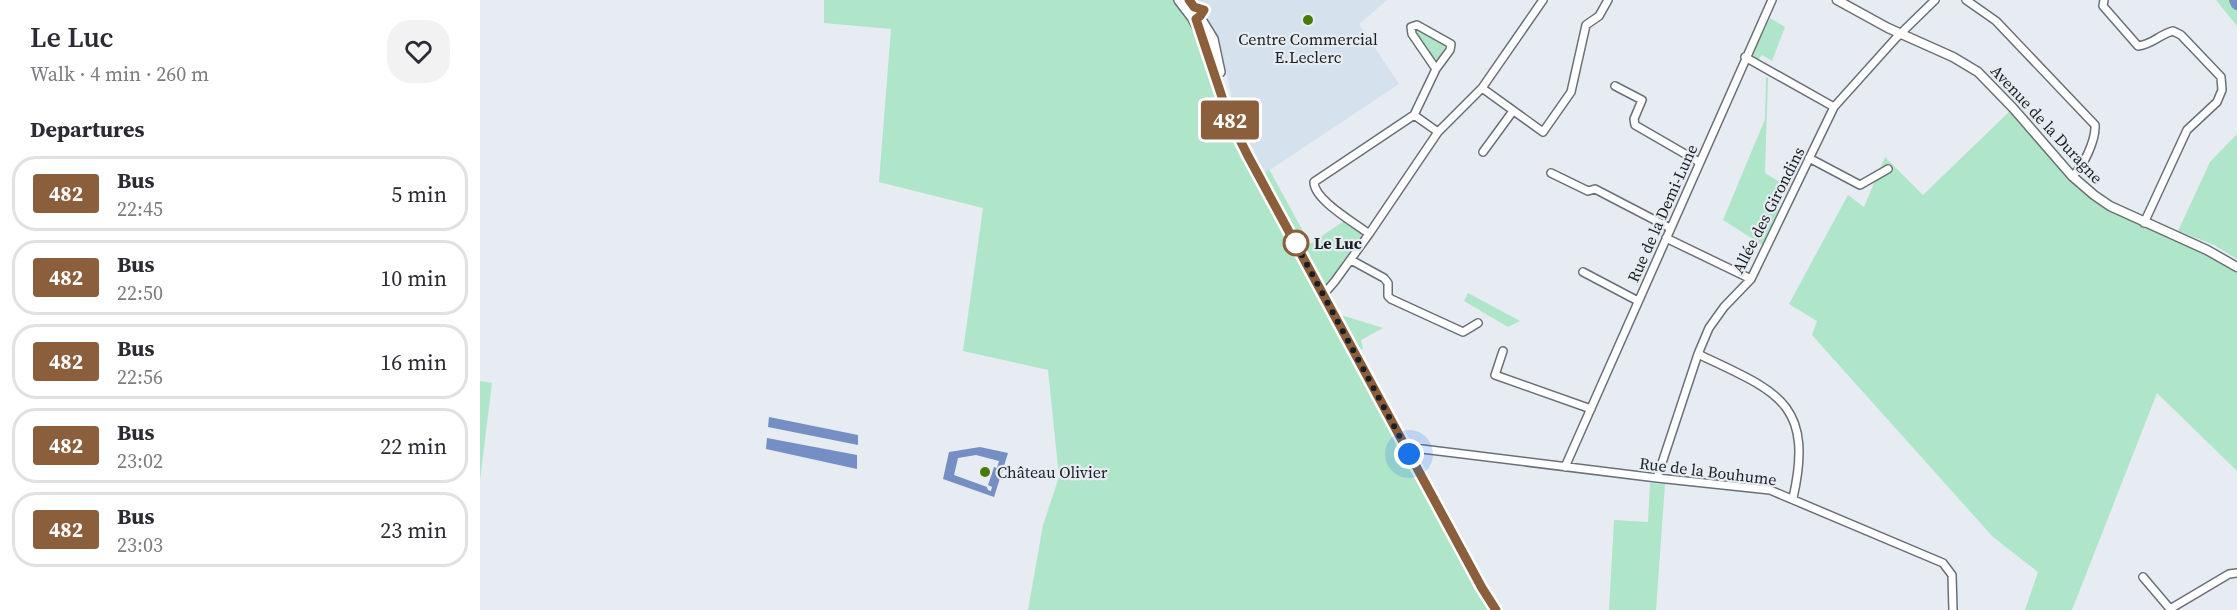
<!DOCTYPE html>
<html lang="en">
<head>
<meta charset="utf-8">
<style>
	body { margin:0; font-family:"Source Serif 4",serif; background:#f2f2f3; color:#2b2b33; height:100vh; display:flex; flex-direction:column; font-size:22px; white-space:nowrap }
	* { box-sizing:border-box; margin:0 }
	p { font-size:20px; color:#7c7c81 }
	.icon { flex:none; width:33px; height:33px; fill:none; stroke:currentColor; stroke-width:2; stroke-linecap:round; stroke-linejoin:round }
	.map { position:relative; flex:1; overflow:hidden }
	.drawer { display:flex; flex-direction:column; background:#fff; width:480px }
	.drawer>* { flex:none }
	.badge { padding:0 12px; border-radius:4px; font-size:21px; line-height:39px }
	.you { position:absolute; width:30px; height:30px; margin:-15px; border:4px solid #fff; border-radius:50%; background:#1a73e8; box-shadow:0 0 0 9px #1a73e833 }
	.map>.badge { position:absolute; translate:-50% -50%; box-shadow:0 0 0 3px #fff }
	h2 { padding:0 30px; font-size:22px; line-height:54px }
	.round { display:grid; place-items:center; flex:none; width:63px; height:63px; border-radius:24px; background:#f2f2f3 }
	.head { display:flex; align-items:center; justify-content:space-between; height:102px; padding:0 30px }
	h1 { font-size:28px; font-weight:600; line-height:45px }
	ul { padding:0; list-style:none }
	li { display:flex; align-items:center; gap:18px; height:75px; margin:0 12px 9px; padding:0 18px; border:3px solid #e1e1e2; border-radius:24px }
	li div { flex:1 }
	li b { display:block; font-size:22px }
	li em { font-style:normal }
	li .badge { min-width:66px; font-weight:700; text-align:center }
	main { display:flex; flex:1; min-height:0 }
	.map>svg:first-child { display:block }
	.built { fill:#d5e1ed }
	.green { fill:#afe5c9 }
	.water { fill:#758ec3; fill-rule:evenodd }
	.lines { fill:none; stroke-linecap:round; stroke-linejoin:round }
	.river { stroke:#758ec3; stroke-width:12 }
	.minor-casing { stroke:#6a7075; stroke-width:10 }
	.tertiary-casing { stroke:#6a7075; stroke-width:11 }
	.secondary-casing { stroke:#6a7075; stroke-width:12 }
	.minor { stroke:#fff; stroke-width:7 }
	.tertiary { stroke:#fff; stroke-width:8 }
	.secondary { stroke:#fff; stroke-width:9 }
	.line-casing { stroke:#fff; stroke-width:14 }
	.line { stroke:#8b5e3c; stroke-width:9 }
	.walk { stroke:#1c1f21; stroke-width:6; stroke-dasharray:0 10.8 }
	.poi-dot { fill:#487a05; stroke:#e6ecf2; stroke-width:2 }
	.stop-dot { fill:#fff; stroke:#8b5e3c; stroke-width:3 }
	.labels { text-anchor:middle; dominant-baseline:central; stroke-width:4.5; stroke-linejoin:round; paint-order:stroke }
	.poi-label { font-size:16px; fill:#1c1f21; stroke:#e6ecf2 }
	.street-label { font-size:16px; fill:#1c1f21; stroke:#e6ecf2 }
	.stop-label { font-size:16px; font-weight:bold; fill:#1c1f21; stroke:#e6ecf2; text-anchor:start }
</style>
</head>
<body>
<main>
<section class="drawer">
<div class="head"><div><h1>Le Luc</h1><p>Walk · 4 min · 260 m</p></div><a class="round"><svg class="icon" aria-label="heart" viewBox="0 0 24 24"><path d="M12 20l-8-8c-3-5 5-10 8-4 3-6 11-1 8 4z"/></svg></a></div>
<h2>Departures</h2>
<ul>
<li><span class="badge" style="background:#8b5e3c;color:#fff">482</span><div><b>Bus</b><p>22:45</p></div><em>5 min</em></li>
<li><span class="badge" style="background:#8b5e3c;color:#fff">482</span><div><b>Bus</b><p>22:50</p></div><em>10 min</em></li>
<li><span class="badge" style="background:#8b5e3c;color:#fff">482</span><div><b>Bus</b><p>22:56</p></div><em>16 min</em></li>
<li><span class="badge" style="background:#8b5e3c;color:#fff">482</span><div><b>Bus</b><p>23:02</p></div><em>22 min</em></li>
<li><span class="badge" style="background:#8b5e3c;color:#fff">482</span><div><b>Bus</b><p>23:03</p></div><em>23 min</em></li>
</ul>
</section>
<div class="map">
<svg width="1757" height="610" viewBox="0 0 1757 610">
	<rect width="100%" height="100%" fill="#e6ecf2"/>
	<path class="built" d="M711,0h196l-28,24 40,60 -134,89 -29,-56 -17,-78z"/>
	<path class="green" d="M344,0h365l24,39 13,58 13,38 243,453 5,22h-459l15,-85 16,-48 -11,-107 -85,-19 20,-143 -104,-26 12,-153 -67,-6z
		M1736,0h21v26z
		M1290,18l15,9 -13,34 -10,-6 -5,6 -6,-4z
		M937,29l29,16 -8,14h-6l-18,-26z
		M1286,77l2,1 -3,95 21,13 -10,22 5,4 -17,34 -41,-26 42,-101z
		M1533,108l81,87 143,72v204l-80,-78 -85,217h-47l13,-38 -45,-35 -181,-202 5,-14 -28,-17 59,-109 16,12 21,-50 38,38z
		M1757,134v125l-23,-14 -36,-14 32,-69z
		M789,169l41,75 34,-23 17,11 1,2 -32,46v5h-6l-59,-112z
		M988,293l52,28 -12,6 -44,-26z
		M861,315l42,13 -22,12 2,9 -4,1z
		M0,381l12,2 -12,97z
		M1170,483l15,1 -9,126h-47l5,-90 34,2z"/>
	<path class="water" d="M289,417l89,18v10l-90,-18z
		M287,438l90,17v14l-91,-20z
		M500,447l28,6 -14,44 -51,-18 6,-27zM496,455l23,6 -2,7 -3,-1 -6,18 4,2 -1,4 -3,-1 -1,-3 -33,-12 4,-17z"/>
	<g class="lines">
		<path class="river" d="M1755,0l2,4"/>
		<defs>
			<path id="minor" d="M1486,0l30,21 99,104c1,14 -11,42 -23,51
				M1624,0l-1,6 35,40c16,-2 20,-11 35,-15l8,4 40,42 1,13 -5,12 -30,28 -43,93
				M1265,57l89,50
				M1135,86l27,14 -8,19 1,6 64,37
				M1002,88l61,44 28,-40 15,-67 13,-9 9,-16
				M934,115l22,-46 14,-19 1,-6 -34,-19 -6,2 1,7 24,35
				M1003,152l30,-41
				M1329,158l51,27 28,-16
				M1071,173l37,18 7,-2 75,39
				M889,234c-14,-11 -55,-34 -55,-52l100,-67 24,17
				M1186,238l85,41
				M871,260l33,18 4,5v13l3,3 72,33 15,-9
				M1103,272l55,29
				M844,294l11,-13 34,-47 69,-102 44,-44 61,-88
				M1023,351l-8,24 96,34
				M1218,354c77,37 117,47 95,144
				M929,454l13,-5 235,29 113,12 173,73 9,12 1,35
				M1085,467l207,-467
				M1177,478l41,-124 11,-26 15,-21 27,-28 83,-172 62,-69 39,-38
				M1663,577l28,33
				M1690,609l59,-35 8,-1"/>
			<path id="tertiary" d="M1357,0l51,28 65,29 25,15 35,36 59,68 22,19 16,11 97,44 30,17"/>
			<path id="secondary" d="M699,0l13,17 13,24 24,77 19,38 234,432 14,22
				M709,0l24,39 7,33"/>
		</defs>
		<use href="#minor" class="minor-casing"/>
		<use href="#tertiary" class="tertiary-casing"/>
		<use href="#secondary" class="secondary-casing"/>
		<use href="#minor" class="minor"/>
		<use href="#tertiary" class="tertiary"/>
		<use href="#secondary" class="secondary"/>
	</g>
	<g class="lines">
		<defs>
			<path id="line" d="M709,0l5,7 10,3 -4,6 -4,3 33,99 19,38 234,432 14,22"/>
		</defs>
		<use href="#line" class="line-casing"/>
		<use href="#line" class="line"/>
		<path class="walk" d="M816,243l-5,-8 118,219"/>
	</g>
	<g class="poi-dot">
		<circle cx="828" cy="20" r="6"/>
		<circle cx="505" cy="472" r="6"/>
	</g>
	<circle class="stop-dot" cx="816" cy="243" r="12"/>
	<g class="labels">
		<g class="poi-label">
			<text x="828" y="39">Centre Commercial<tspan x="828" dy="18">E.Leclerc</tspan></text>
			<text x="517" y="472" text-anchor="start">Château Olivier</text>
		</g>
		<g class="street-label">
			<text transform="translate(1567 124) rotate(47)">Avenue de la Duragne</text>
			<text transform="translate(1288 210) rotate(-63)">Allée des Girondins</text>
			<text transform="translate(1182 213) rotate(-66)">Rue de la Demi-Lune</text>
			<text transform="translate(1228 471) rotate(7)">Rue de la Bouhume</text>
		</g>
		<g class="stop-label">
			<text x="834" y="243">Le Luc</text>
		</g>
	</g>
</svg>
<div class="you" style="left:929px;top:454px"></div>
<b class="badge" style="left:750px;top:120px;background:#8b5e3c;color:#fff">482</b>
</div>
</main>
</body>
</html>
